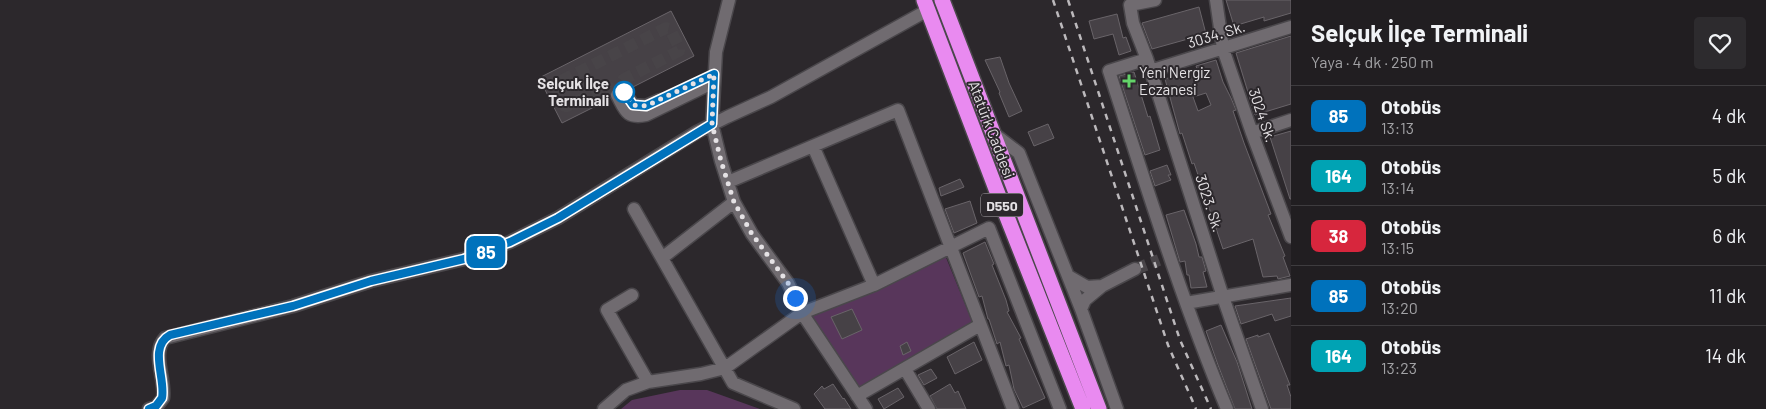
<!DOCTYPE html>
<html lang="tr">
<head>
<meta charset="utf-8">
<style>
	body { margin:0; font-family:Barlow,sans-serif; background:#2d2b2e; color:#f1f3f6; height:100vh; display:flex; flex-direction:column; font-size:19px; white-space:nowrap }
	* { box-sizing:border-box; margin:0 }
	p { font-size:16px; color:#a2a2a5 }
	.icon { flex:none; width:28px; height:28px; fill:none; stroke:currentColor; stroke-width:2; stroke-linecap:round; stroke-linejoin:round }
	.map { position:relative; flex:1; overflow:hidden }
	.drawer { display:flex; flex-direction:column; background:#211e21; width:475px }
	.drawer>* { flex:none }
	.badge { padding:0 10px; border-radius:8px; font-size:18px; line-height:32px }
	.you { position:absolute; width:25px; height:25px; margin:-12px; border:4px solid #fff; border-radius:50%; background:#1a73e8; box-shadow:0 0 0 8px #1a73e833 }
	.map>.badge { position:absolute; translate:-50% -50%; box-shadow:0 0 0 2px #fff }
	.round { display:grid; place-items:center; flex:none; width:52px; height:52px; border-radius:5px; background:#2d2b2e }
	.summary { display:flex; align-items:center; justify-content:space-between; height:85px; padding:0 20px }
	h1 { font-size:24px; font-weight:700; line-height:38px }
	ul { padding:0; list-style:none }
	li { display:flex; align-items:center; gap:15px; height:60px; padding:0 20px; border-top:1px solid #3e3c3f }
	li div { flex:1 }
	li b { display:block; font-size:19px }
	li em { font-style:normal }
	li .badge { min-width:55px; font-weight:700; text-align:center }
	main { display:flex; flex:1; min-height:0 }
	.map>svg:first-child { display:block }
	.green { fill:#58365b }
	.building { fill:#464146; stroke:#696469; fill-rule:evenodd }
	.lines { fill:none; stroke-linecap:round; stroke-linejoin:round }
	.minor-tunnel { stroke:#484448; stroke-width:12; stroke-dasharray:12 6; stroke-linecap:butt }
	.minor-casing { stroke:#4a474b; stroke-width:15 }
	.highway-casing { stroke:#4a474b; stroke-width:18 }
	.minor { stroke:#706b70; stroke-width:12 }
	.highway { stroke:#e98af0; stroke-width:15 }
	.rail { stroke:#bcb9bc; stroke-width:2.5; stroke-dasharray:6 6; stroke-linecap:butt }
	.line-casing { stroke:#fff; stroke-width:11 }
	.line { stroke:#0072bc; stroke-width:8 }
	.walk { stroke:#e5e2e5; stroke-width:5; stroke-dasharray:0 9 }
	.poi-dot { fill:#63d469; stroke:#2c282c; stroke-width:2 }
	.stop-dot { fill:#fff; stroke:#0072bc; stroke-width:2.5 }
	.labels { text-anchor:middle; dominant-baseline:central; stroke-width:4; stroke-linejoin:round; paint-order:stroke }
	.shield { fill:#2c282c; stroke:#aeaaae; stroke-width:1 }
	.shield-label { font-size:14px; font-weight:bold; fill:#e5e2e5 }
	.street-label { font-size:15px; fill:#e5e2e5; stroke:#2c282c }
	.poi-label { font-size:15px; fill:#e5e2e5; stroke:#2c282c; text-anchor:start }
	.stop-label { font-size:15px; font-weight:bold; fill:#e5e2e5; stroke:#2c282c; text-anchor:end }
</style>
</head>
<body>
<main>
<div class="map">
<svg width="1291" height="409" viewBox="0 0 1291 409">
	<rect width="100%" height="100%" fill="#2c282c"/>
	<path class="green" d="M945,255l29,71 -116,63 -49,-75z
		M680,390h27l53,19h-139l11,-9z"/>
	<path class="building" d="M1226,0h65v13l-27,8v-4l-30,9z
		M1199,7l7,27 -54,15 -10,-26z
		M671,11l23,45 -63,32 -7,-4 -11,4 -4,6 1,5 -48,24 -23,-45z
		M1117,14l6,24 3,-1 5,14 -12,4 -6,-21 -19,5 -5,-18z
		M1291,36v68l-36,11 -19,-62z
		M1000,57l9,26 13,28 -13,6 -10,-24 1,-1 -15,-32z
		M1216,60l7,22 8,16 5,12 -3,1 11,32 27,71 -3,1 17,41 -2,1 7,19 -12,3 -1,-3 -14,1 -10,-38 -30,10 -29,-86 -2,1 -10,-31 -2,1 -15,-55 32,-10 -1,-3zM1206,93l5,12 -13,6 -5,-14z
		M1134,72l14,45 2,-1 10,34 -15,5 -26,-79z
		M1048,124l6,14 -20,8 -6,-14z
		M1291,131v68h-1l-20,-62z
		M1167,165l4,10h-3l3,5 -16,6 -5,-15z
		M960,179l4,8 -23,9 -2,-8z
		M970,201l7,22 -23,10 -9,-24z
		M1184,210l12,34 3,13h3l4,14 -3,1 4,15 -16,1 -2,-13h-2l-2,-14 -5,1 -8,-27 -6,-20z
		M985,242l9,22 -2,1 14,35 3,11 -2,1 14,26 -2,1 26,59 -22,10 -9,-19 -5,-24 -3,1 -6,-24 -3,2 -8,-25h-1l-6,-23 -3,1 -16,-44z
		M1291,298v18l-16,5 -3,-7 -31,10 -6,-18z
		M852,309l10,21 -20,9 -11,-22z
		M1221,325l16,37 15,47h-17l-17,-44 -12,-34z
		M1269,333l21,52h-3l4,12v12h-20l-25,-70 12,-4v2z
		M907,342l4,9 -8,4 -3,-9z
		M974,342l8,18 -27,14 -8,-17z
		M931,369l6,9 -13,7 -6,-10z
		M833,384l10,15 1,-1 7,11h-26l-11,-15 8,-8 2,3z
		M950,384l5,9 3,-2 8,18h-29l-7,-13z
		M898,388l6,9 -20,12 -6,-10z"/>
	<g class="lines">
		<path class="minor-tunnel" d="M617,95l-4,-5 -5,-3 -41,19h-2l-10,-20 4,-4 107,-54 4,1 9,18v4l-55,28 -3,4 3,9
			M1135,269l24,-9"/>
		<defs>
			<path id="minor" d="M729,0l-13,52 -4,72 9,37 13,41 18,32 36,49 14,30 64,96
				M1155,0l-25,5 3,18 14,36 76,238 39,112
				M1216,0l7,49 29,84 39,104
				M1147,59l-38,12c37,114 72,228 118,338
				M1150,71l141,-44
				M624,92l9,13 13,1 14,-6
				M617,95c8,15 9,24 29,20l68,-33
				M993,133l26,20 62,156 36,100
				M1252,133l39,-13
				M813,146l61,139
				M728,182l170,-72 115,299
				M634,209l99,174 61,26
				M662,258l72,-56
				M1068,276l19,11 15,-1 -17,14 -4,9
				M1102,286l33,-17
				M632,295l-25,15 41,72
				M1186,303l105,-18
				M905,369l24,40
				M857,396l123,-71
				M149,409l7,-2 7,-9c3,-18 -12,-45 2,-60l128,-32 78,-25 93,-22 46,-17 48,-24 139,-86 30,-15 44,-20 157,-87
				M604,409l22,-19 22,-8 53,-8 24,-6 77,-55 72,-28 115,-57 71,181"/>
			<path id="highway" d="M924,0l72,189 87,220
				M942,0l157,409"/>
		</defs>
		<use href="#minor" class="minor-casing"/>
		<use href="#highway" class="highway-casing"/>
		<use href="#minor" class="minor"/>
		<use href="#highway" class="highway"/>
		<path class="rail" d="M1053,0l115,345 28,64
			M1068,0l112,340 31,69"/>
	</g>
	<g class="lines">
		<defs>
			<path id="line" d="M149,409l7,-3 6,-8c4,-19 -14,-51 8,-63l123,-29 78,-25 93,-22 46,-17 48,-24 154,-94 2,-50 -68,32 -13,-1 -9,-13"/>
		</defs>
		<use href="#line" class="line-casing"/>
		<use href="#line" class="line"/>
		<path class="walk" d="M624,92l9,13 13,1 68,-32 -2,50 9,37 13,41 18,32 36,49 7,15"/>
	</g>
	<path class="poi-dot" d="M1126.5 73.5h5v5h5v5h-5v5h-5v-5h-5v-5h5z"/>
	<circle class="stop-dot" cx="624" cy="92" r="10"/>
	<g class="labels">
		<rect class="shield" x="981" y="193.5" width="42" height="23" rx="4"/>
		<g class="shield-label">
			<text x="1002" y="205">D550</text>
		</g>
		<g class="street-label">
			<text transform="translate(1216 34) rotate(-17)">3034. Sk.</text>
			<text transform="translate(1263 115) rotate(71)">3024 Sk.</text>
			<text transform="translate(992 129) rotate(69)">Atatürk Caddesi</text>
			<text transform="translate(1210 203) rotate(72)">3023. Sk.</text>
		</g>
		<g class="poi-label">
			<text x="1139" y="72">Yeni Nergiz<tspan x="1139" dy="17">Eczanesi</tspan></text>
		</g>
		<g class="stop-label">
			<text x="609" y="83">Selçuk İlçe<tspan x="609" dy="17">Terminali</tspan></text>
		</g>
	</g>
</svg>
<div class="you" style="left:795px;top:298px"></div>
<b class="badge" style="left:486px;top:252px;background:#0072bc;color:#fff">85</b>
</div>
<section class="drawer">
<div class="summary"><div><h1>Selçuk İlçe Terminali</h1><p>Yaya · 4 dk · 250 m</p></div><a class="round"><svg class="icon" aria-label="heart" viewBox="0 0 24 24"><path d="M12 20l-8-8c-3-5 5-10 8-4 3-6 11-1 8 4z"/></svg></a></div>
<ul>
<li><span class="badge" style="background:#0072bc;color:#fff">85</span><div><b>Otobüs</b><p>13:13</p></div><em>4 dk</em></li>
<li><span class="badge" style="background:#00a3b4;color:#fff">164</span><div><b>Otobüs</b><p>13:14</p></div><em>5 dk</em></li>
<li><span class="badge" style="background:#d7263d;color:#fff">38</span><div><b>Otobüs</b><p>13:15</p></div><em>6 dk</em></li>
<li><span class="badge" style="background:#0072bc;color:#fff">85</span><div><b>Otobüs</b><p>13:20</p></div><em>11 dk</em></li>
<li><span class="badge" style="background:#00a3b4;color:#fff">164</span><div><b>Otobüs</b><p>13:23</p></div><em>14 dk</em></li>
</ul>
</section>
</main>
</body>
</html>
